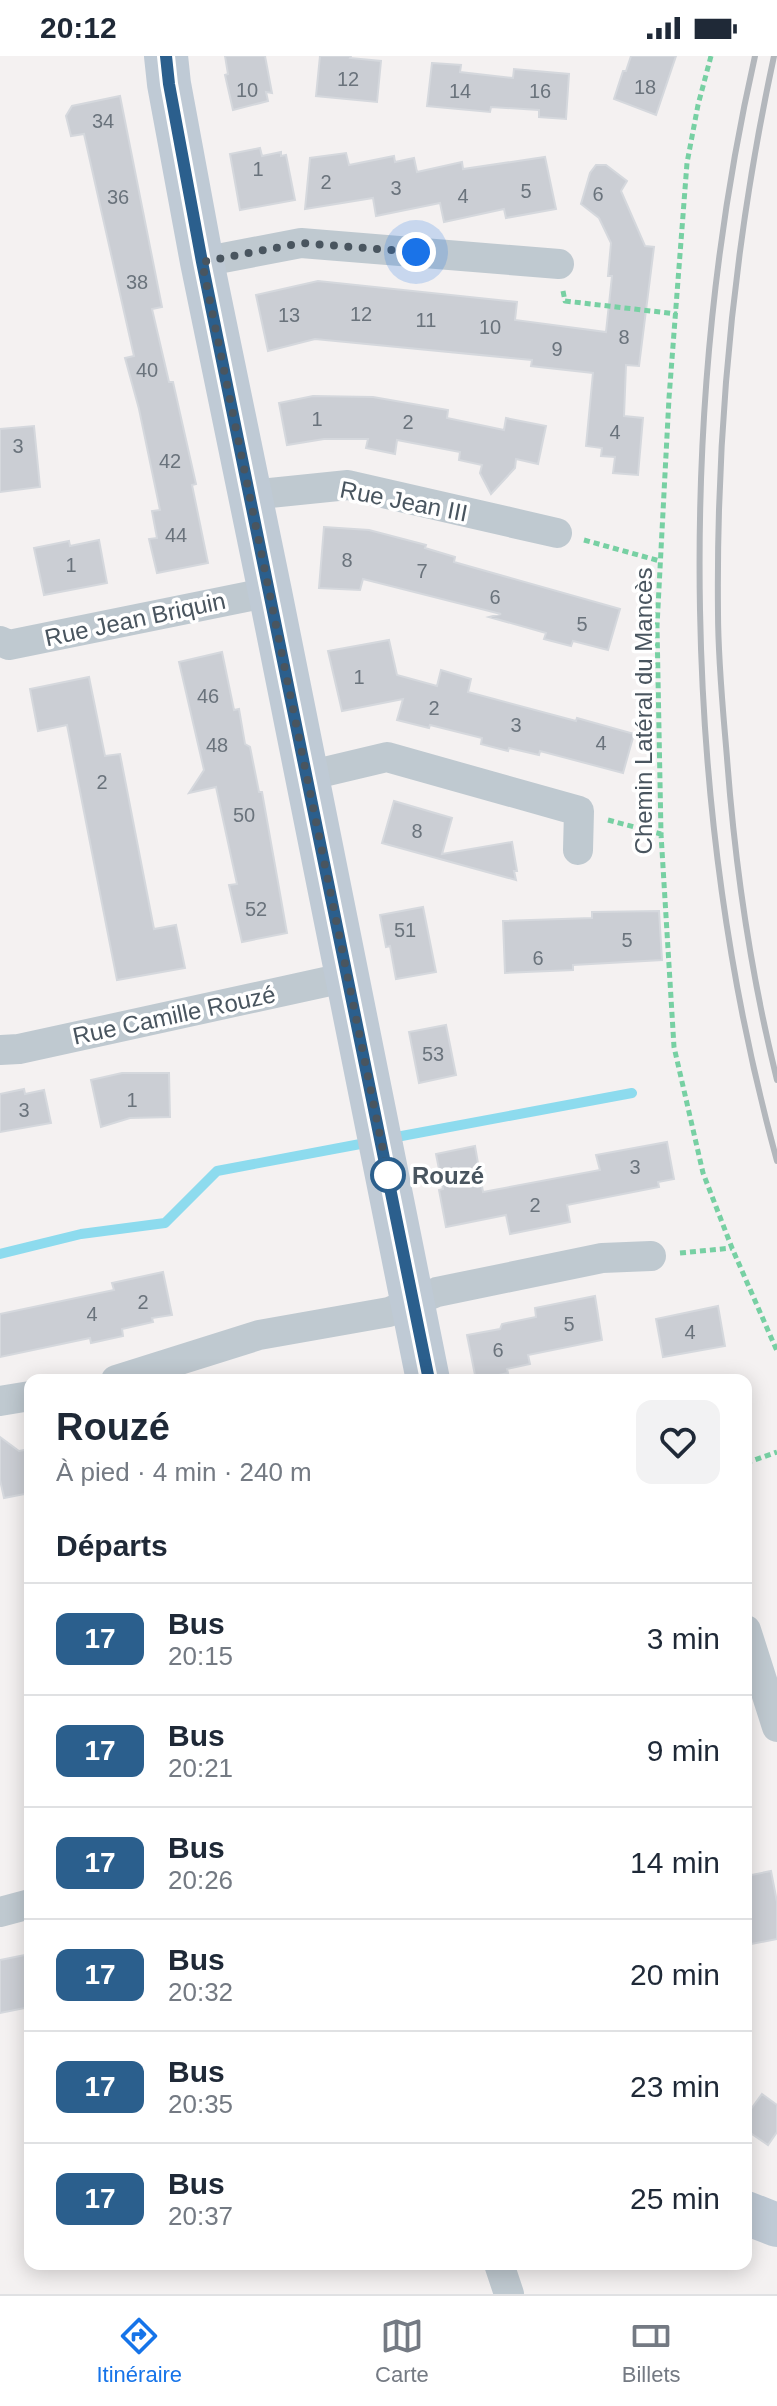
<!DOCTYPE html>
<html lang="fr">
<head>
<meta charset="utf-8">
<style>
	body { margin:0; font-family:Arial,sans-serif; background:#f2f2f3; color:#1f2937; height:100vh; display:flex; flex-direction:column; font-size:30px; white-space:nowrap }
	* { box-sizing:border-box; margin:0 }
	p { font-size:26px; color:#747a83 }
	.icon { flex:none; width:44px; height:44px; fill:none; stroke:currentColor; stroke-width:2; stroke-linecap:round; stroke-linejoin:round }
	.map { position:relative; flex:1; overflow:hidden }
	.drawer { position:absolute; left:24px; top:1318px; width:728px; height:896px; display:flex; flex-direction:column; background:#fff; border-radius:16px; box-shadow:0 4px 20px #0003 }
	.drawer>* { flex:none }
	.badge { padding:0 16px; border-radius:12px; font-size:28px; line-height:52px }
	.you { position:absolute; width:40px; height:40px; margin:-20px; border:6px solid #fff; border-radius:50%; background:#1a73e8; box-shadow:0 0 0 12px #1a73e833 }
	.map>.badge { position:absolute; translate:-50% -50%; box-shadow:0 0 0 4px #fff }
	h2 { padding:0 32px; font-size:30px; line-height:72px }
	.round { display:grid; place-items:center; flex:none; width:84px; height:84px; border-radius:16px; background:#f2f2f3 }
	.overview { display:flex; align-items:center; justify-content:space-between; height:136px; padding:0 32px }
	h1 { font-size:38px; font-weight:700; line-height:60px }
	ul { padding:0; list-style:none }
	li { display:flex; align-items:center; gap:24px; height:112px; padding:0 32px; border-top:2px solid #e0e1e3 }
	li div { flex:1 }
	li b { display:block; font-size:30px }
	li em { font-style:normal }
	li .badge { min-width:88px; font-weight:700; text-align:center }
	.status { display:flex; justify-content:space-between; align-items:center; height:56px; padding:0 40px; background:#fff; direction:ltr }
	.status svg { height:22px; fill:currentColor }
	.menu { display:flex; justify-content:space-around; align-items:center; height:112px; border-top:2px solid #e0e1e3; background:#fff; font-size:22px; color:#747a83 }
	.menu a { display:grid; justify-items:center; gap:4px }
	.menu .active { color:#1674e9 }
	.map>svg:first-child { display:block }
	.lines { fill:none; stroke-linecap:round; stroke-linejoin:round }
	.stream { stroke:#8ddbee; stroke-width:10 }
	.building { fill:#cbced4; stroke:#d5d8dd; stroke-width:2 }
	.path { stroke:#77d0a3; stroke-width:5; stroke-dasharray:6 4; stroke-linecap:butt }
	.street { stroke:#bfc9d0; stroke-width:30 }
	.secondary { stroke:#bfcad5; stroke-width:44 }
	.rail { stroke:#b3b7bc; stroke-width:6 }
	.line-casing { stroke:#fff; stroke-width:18 }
	.line { stroke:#2b5f8d; stroke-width:12 }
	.walk { stroke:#49555f; stroke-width:8; stroke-dasharray:0 14.4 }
	.stop-dot { fill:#fff; stroke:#2b5f8d; stroke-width:4 }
	.labels { text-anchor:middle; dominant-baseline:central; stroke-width:7; stroke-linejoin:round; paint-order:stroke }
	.number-label { font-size:20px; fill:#6a737c }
	.street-label { font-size:24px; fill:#49555f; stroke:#fff }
	.stop-label { font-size:24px; font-weight:bold; fill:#49555f; stroke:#fff; text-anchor:start }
</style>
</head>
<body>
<div class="status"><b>20:12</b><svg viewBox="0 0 49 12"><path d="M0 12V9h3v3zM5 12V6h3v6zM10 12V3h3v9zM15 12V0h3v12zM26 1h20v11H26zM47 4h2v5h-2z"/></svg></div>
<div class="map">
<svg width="777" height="2238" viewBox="0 0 777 2238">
	<rect width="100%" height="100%" fill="#f4f1f1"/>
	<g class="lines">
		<path class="stream" d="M391,1082l241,-45
			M0,1198l81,-20 84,-11 52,-52 154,-29"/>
	</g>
	<path class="building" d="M225,0h40l7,37 -6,-1 2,9 -35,9 -8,-35 3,-1z
		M320,0h31l-1,2 31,3 -4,41 -61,-6z
		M631,0h45l-20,59 -42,-16 9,-28h3z
		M432,7l29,2 -1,7 53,6 1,-9 55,5 -3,45 -27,-2v-7l-48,-3 -1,5 -63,-6z
		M120,40l42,211 -10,2 17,73h4l11,49 12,53 -4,1 16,78 -51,10 -8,-34 8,-1 -5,-27 8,-1 -21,-101 -14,-51 9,-2 -50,-222 -13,2 -5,-20 6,-10z
		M260,92l2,8 19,-4v4l5,-1 9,45 -55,10 -10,-56z
		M346,97l3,12 45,-9 1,6 19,-4 3,14 45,-10 1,7 82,-12 11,52 -50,9 -2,-9 -60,13 -4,-19 -64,13 -3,-18 -68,11 5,-51z
		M596,109h10l21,16 -6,10 24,55 9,1 -15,119 -13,-1 -2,51 19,2 -5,57 -25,-2 2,-16 -14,-1 1,-8 -16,-2 7,-73 -62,-7 1,-6 -217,-21 -47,12 -12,-56 62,-14 199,21 -2,18 91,12 6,-56h-4l3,-33 -12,-25 -18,-14 9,-31z
		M313,340l60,1 75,13 -1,8 57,12 2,-12 40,8 -8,38 -22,-5 -1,9 -24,26 -11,-21 2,-8 -23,-5 1,-8 -63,-12 -2,14 -29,-6 2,-9h-44l-37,6 -8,-42z
		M34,370l6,61 -40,5v-63z
		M324,471l45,3 57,15 -1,3 30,9 -1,5 166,47 -12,41 -35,-9 -2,5 -27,-7 2,-6 -57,-16 12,-3 -138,-35 -3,11 -41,-2z
		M99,484l8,43 -63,12 -10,-47 35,-7 1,5z
		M389,584l8,35 40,11 4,-16 30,9 -3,13 108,29 1,-3 57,16 -11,39 -83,-22 -1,4 -30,-7 -1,3 -27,-7 1,-6 -52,-13 -1,3 -32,-8 6,-21 -61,12 -14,-60z
		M222,596l12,58 5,-1 6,35 5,3 9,45h3l25,141 -45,9 -13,-57 8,-1 -21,-97 -27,6 15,-23 -25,-108z
		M89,621l16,79 15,-2 34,175 22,-4 9,43 -68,12 -50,-255 -29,6 -8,-42z
		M394,745l58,17 -10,36 70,-12 5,29h-3l2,9 -134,-37z
		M423,851l13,65 -40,7 -6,-33 -4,1 -6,-32z
		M659,855l3,49 -89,5v5l-68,3 -2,-52 89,-3v-6z
		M446,969l10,50 -37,8 -10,-51z
		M122,1017h47l1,44 -40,1 -29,9 -10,-47z
		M24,1033l1,5 19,-4 7,33 -51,9v-38z
		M667,1086l7,37 -16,3 1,5 -92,18 3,17 -60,12 -4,-19 -60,12 -7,-37 4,-1 -7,-35 39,-8 8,46 117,-22 -4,-15z
		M163,1216l9,43 -20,3 1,4 -31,7 1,7 -32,7 -1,-5 -90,19v-43l114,-24 -2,-7z
		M595,1240l7,44 -74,15 2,9 -23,5 1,4 -32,7 -9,-45 33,-6 2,-5 34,-7 -1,-9z
		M718,1250l7,40 -62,11 -7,-38z
		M0,1381l19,14 11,-2v44l-26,5 -4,-18z
		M771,1815l6,31v37l-31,6v-69z
		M30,1898v53l-30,6v-53z
		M762,2038l15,11v27l-9,13 -22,-15v-14z"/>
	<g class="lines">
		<path class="path" d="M711,0l-13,49 -11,58 -18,235 -12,228 4,208 13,213 29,126 29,75 45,103
			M563,235l2,10 112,13
			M584,484l76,21
			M608,764l53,14
			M680,1197l52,-5
			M746,1407l31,-11"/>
		<path class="street" d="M202,206l99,-19 258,21
			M250,439l98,-10 209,48
			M0,585l9,4 261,-53
			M307,720l80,-19 192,54 -1,39
			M0,994l19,-1 329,-72
			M116,1324l143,-45 130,-23 48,-20 165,-34 49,-2
			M0,1345l30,-5
			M746,1574l31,97
			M0,1856l30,-8
			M499,2208l10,30"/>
		<path class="secondary" d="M166,0l3,28 33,178 68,330 158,788
			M746,2157l31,12"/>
		<path class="rail" d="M755,0c-80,354 -74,755 22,1105
			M774,0c-40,186 -58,367 -56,557 0,48 5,97 9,145 8,108 24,217 50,322"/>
	</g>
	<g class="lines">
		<defs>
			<path id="line" d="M166,0l3,28 33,178 227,1118"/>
		</defs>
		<use href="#line" class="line-casing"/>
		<use href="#line" class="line"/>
		<path class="walk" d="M388,1119l-186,-913 99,-19 115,9"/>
	</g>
	<circle class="stop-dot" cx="388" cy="1119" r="16"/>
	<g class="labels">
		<g class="number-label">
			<text x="348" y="23">12</text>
			<text x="645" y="31">18</text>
			<text x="247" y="34">10</text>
			<text x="460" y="35">14</text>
			<text x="540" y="35">16</text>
			<text x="103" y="65">34</text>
			<text x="258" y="113">1</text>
			<text x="326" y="126">2</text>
			<text x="396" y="132">3</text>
			<text x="526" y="135">5</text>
			<text x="598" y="138">6</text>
			<text x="463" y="140">4</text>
			<text x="118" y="141">36</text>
			<text x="137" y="226">38</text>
			<text x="361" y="258">12</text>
			<text x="289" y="259">13</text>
			<text x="426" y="264">11</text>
			<text x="490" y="271">10</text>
			<text x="624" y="281">8</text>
			<text x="557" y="293">9</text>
			<text x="147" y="314">40</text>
			<text x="317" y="363">1</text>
			<text x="408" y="366">2</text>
			<text x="615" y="376">4</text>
			<text x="18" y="390">3</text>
			<text x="170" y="405">42</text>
			<text x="176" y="479">44</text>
			<text x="347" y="504">8</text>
			<text x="71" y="509">1</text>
			<text x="422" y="515">7</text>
			<text x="495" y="541">6</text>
			<text x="582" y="568">5</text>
			<text x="359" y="621">1</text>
			<text x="208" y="640">46</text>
			<text x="434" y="652">2</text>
			<text x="516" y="669">3</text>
			<text x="601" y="687">4</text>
			<text x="217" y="689">48</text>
			<text x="102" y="726">2</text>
			<text x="244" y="759">50</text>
			<text x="417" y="775">8</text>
			<text x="256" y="853">52</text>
			<text x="405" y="874">51</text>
			<text x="627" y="884">5</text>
			<text x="538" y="902">6</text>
			<text x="433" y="998">53</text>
			<text x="132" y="1044">1</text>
			<text x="24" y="1054">3</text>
			<text x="635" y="1111">3</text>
			<text x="535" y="1149">2</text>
			<text x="143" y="1246">2</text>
			<text x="92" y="1258">4</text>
			<text x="569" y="1268">5</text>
			<text x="690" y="1276">4</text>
			<text x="498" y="1294">6</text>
		</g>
		<g class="street-label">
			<text transform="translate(404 445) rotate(11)">Rue Jean III</text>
			<text transform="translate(135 563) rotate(-12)">Rue Jean Briquin</text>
			<text transform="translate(643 655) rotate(-90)">Chemin Latéral du Mancès</text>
			<text transform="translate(174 959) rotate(-12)">Rue Camille Rouzé</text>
		</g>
		<g class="stop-label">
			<text x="412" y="1119">Rouzé</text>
		</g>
	</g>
</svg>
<div class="you" style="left:416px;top:196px"></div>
<section class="drawer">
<div class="overview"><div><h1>Rouzé</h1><p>À pied · 4 min · 240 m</p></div><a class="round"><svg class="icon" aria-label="heart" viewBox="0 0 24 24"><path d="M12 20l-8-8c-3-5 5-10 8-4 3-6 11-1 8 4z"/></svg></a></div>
<h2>Départs</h2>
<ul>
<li><span class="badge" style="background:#2b5f8d;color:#fff">17</span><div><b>Bus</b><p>20:15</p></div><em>3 min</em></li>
<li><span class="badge" style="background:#2b5f8d;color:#fff">17</span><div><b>Bus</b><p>20:21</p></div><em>9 min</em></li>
<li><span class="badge" style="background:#2b5f8d;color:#fff">17</span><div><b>Bus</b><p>20:26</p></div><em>14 min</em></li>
<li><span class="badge" style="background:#2b5f8d;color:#fff">17</span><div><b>Bus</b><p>20:32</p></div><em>20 min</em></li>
<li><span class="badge" style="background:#2b5f8d;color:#fff">17</span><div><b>Bus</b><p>20:35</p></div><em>23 min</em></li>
<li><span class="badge" style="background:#2b5f8d;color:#fff">17</span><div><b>Bus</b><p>20:37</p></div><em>25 min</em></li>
</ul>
</section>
</div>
<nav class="menu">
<a class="active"><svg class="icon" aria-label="directions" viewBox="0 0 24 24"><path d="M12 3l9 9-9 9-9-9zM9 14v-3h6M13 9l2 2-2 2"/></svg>Itinéraire</a>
<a><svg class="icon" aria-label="map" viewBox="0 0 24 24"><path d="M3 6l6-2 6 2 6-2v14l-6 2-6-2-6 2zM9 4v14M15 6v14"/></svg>Carte</a>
<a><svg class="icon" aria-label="tickets" viewBox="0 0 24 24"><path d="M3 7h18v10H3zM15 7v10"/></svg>Billets</a>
</nav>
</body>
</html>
